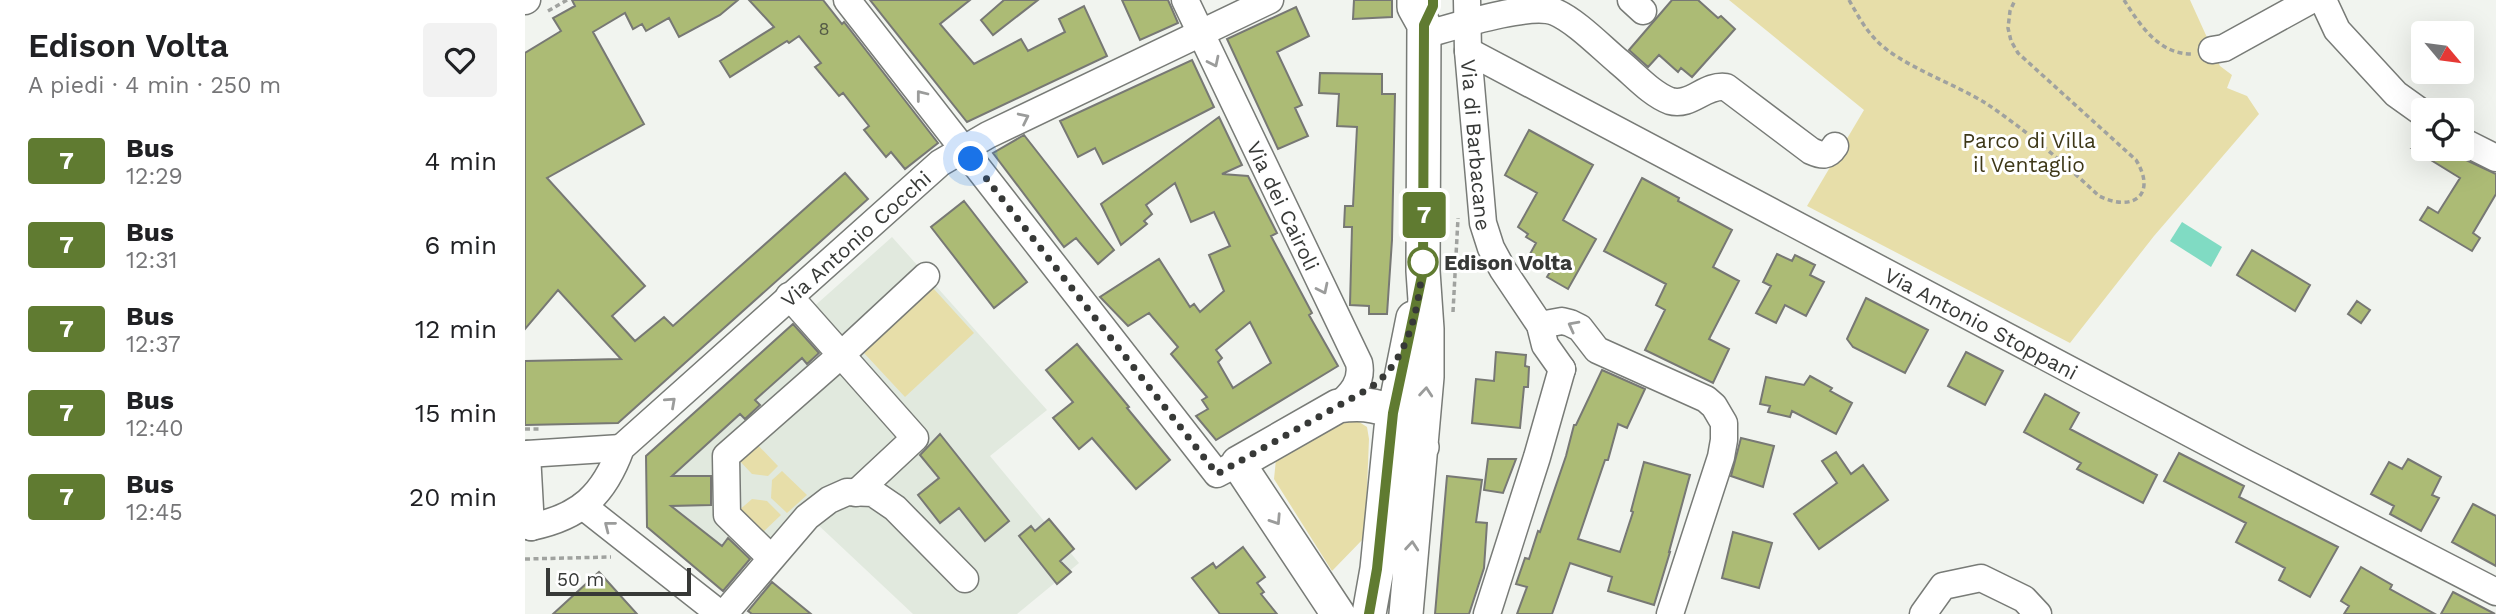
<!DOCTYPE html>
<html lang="it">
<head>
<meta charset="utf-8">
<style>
	body { margin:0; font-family:"Work Sans",sans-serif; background:#f2f2f2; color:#202124; height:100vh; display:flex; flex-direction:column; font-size:26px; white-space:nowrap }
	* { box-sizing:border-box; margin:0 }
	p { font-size:23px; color:#757577 }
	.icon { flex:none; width:38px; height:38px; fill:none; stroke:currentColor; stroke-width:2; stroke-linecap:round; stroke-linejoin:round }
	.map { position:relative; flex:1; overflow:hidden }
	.side { display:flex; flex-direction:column; background:#fff; width:525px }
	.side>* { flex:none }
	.badge { padding:0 14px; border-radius:5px; font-size:24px; line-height:46px }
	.needle { width:46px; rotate:119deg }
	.buttons { position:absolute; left:1886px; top:21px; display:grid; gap:14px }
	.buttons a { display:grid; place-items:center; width:63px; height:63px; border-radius:7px; background:#fff; box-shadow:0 7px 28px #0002; font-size:35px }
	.scale { position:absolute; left:21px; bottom:18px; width:145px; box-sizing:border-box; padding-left:7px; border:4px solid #373937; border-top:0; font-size:19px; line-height:24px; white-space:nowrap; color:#373937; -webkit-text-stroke:5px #fff; paint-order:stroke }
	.you { position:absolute; width:35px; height:35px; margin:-18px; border:5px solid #fff; border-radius:50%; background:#1a73e8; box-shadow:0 0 0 10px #1a73e833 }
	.map>.badge { position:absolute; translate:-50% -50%; box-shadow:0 0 0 4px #fff }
	.round { display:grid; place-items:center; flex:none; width:74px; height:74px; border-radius:7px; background:#f2f2f2 }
	.overview { display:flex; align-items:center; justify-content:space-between; height:119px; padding:0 28px }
	h1 { font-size:33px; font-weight:600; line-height:52px }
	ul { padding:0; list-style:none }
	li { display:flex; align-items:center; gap:21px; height:84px; padding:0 28px }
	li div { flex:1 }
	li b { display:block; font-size:26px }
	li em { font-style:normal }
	li .badge { min-width:77px; font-weight:700; text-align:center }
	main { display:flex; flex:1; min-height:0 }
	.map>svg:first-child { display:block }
	.built { fill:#e1e9de }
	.green { fill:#e7dea9 }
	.water { fill:#80dbc3 }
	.building { fill:#acbb75; stroke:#777874; stroke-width:2; fill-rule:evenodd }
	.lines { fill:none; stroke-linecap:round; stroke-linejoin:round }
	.minor-casing { stroke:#787b77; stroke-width:29 }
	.major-casing { stroke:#787b77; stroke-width:36 }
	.path { stroke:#a0a29f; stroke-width:3.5; stroke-dasharray:5 3.5; stroke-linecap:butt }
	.minor { stroke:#fff; stroke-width:26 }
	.major { stroke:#fff; stroke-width:33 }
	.oneway { stroke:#9b9c9b }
	.line-casing { stroke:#fff; stroke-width:16 }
	.line { stroke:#607b31; stroke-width:10 }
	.walk { stroke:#373937; stroke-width:7; stroke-dasharray:0 12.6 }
	.stop-dot { fill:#fff; stroke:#607b31; stroke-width:3.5 }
	.labels { text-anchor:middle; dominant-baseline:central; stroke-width:6; stroke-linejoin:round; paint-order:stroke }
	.number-label { font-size:18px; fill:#545a46 }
	.park-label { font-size:21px; fill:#3e3818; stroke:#fff }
	.street-label { font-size:21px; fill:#373937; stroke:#fff }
	.stop-label { font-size:21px; font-weight:bold; fill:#373937; stroke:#fff; text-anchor:start }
</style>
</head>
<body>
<main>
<section class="side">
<div class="overview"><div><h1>Edison Volta</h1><p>A piedi · 4 min · 250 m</p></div><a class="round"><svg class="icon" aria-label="heart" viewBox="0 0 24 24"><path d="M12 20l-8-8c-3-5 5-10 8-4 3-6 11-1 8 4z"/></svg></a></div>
<ul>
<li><span class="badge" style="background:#607b31;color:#fff">7</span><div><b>Bus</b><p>12:29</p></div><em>4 min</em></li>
<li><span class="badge" style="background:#607b31;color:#fff">7</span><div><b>Bus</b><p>12:31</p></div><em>6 min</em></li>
<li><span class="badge" style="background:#607b31;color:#fff">7</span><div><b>Bus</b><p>12:37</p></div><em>12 min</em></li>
<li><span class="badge" style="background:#607b31;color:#fff">7</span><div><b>Bus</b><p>12:40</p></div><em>15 min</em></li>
<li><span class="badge" style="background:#607b31;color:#fff">7</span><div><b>Bus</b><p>12:45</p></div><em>20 min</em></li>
</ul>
</section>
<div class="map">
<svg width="1971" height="614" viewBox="0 0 1971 614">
	<rect width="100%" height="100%" fill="#f1f4ef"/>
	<path class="built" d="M367,237l155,173 -57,46 89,107 -62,51h-104l-98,-92 -72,85 -96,-80 -1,-71z"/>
	<path class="green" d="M1204,0h461l30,66 12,9 -5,13 20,8 12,18 -105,122 -84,107 -263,-137 57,-96z
		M408,288l41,45 -69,64 -41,-44z
		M820,420h11l11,7 2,12 -4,98 -33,34 -58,-92 2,-20z
		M229,441l24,25 -10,10 -16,-2 -16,-17z
		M257,471l25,24 -20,18 -16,-15 1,-18z
		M227,499l15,2 14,14 -20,19 -24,-22z"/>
	<path class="water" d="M1657,222l40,25 -11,20 -41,-26z"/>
	<path class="building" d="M47,0h166l-18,15 -41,22 -10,-19 -23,13 -4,-7 -9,5 -8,-16 -32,19 51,92 -97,54 98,108 -33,30 23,25 29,-24 9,9 172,-153 23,26 -250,224 -93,2v-64l96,-2 -63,-69 -33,39v-276l36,-22 -8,-13 22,-12z
		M224,0h74l19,24 2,-2 94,121 -33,26 -14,-17 -5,5 -22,-27 5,-4 -26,-33 -4,3 -24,-29 6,-4 -22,-27 -10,7 -2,-2 -57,36 -10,-16 54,-34z
		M345,0h100l-30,24 34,40 47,-25 7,12 37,-19 -6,-13 25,-13 23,50 -140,66z
		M479,0h34l-45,35 -12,-15z
		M597,0h46l10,23 -38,17z
		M829,0h38v17l-39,2z
		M1147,0h26l20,18 3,-2 14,13 -43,48 -11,-9 -3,4 -19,-17 -11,12 -19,-17z
		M771,7l13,29 -32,16 25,53 -7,3 13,28 -30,13 -51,-110z
		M667,60l22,47 -111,57 -8,-16 -17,9 -18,-36z
		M795,73l62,1v20h13l-3,146 -5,74h-18v-8l-19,-1 2,-78h-8l1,-21h8l4,-79 -20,-1 2,-32 -20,-1z
		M694,117l23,48 -20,9 26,2 29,57 -6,3 41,77 -3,2 29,51 -122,74 -20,-24 12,-7 -6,-9 5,-3 -36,-43 7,-7 -29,-34 -21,13 -28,-29 59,-38 31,48 4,-3 6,8 24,-21 -15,-36 21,-9 -16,-34 -23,10 -16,-39 -29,22 6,9 -8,7 3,3 -26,21 -20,-41zM725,322l21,41 -38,25 -15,-26 4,-4 -6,-8z
		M1004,130l64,35 -30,55 33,19 -28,50 -21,-12 6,-10 -23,-13 6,-11 -10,-6 2,-3 -10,-7 19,-34 -32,-18z
		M499,135l90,115 -16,14 -22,-26 -12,9 -71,-94z
		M1888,149h35l7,6 41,19v20l-23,39 7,5 -8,13 -52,-31 8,-13 10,6 22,-35z
		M1117,178l37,20 -1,3 54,29 -19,37 26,14 -30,58 20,10 -16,34 -68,-33 20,-40 -9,-5 10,-21 -62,-33z
		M439,201l63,81 -33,26 -63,-81z
		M1727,250l58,35 -15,26 -58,-36z
		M1252,254l15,7 3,-6 20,10 -5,10 14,7 -18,34 -21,-11 -9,18 -20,-10 15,-27 -8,-4z
		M1341,298l62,32 -23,43 -52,-26 -6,-8z
		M1832,301l13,9 -9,13 -13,-9z
		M268,324l26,29 -12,11 -5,-6 -47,42 5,5 -15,14 -5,-5 -68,62h39v29l-40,1 51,40 6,-8 22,21 -27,32 -76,-64 -1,-71z
		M552,344l52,63 -2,1 43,52 -34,29 -44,-51 -13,11 -26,-31 20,-16 -27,-32z
		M971,352l30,3 -1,11 4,1 -1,20h-4l-4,41 -48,-5 4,-44 18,2z
		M1441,352l37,19 -18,34 -37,-19z
		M1077,370l43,19 -18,39 -9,-4 -10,36h-3l-27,79 42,13 13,-40 -2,-1 13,-49 46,13 -21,77h1l-16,53 -46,-14 4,-14 -42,-14 -18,51h-35l10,-27 -11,-3 9,-26 4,1 9,-28 2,1 26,-76 8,-31h2z
		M1285,376l22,12 -2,3 22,12 -16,31 -44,-23 -2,6 -22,-5 2,-6 -10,-2 6,-27 38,8z
		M1520,394l34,19 -9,16 87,46 -14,28 -66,-34 4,-6 -57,-31z
		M415,434l69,87 -24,20 -26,-33 -19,15 -22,-28 21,-17 -19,-23z
		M1216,438l33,8 -11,41 -32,-11z
		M1311,452l15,22 12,-9 25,35 -69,49 -25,-35 43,-31 -15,-22z
		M1654,453l65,33 -5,11 99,50 -28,50 -31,-17 6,-12 -49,-26 10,-19 -82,-42z
		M963,459h28l-13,34 -19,-3z
		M1883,459l33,18 -9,18 7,3 -18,33 -31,-17 4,-8 -23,-12 18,-32 13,7z
		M922,476l35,4 -6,42 11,1 -3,45 -15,46h-34z
		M1948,504l23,12v50l-44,-24z
		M524,519l25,30 -14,12 11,11 -14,12 -38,-48 12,-10 4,5z
		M1208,532l39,11 -13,45 -37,-10z
		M718,547l22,30 -8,6 7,9 -3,2 16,20h-57l-28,-36 21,-15 3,5z
		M1836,567l31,18 -2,4 45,25h-91l5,-8 -8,-5z
		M74,572l38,42h-84z
		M247,582l39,32h-59l-4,-3z
		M1928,592l42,22h-54z"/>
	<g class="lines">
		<defs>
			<g id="minor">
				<path d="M322,0l370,474 21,-11"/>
				<path id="s1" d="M660,0l174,363c4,19 -8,31 -21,43"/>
				<path id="s2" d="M942,0l1,51 15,172 8,25 12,22 37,55 5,20 17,24"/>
				<path d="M1106,0l12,11"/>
				<path d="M1798,0l14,30 59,64 28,20"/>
				<path d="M0,1l2,-1"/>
				<path d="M899,35c29,-8 105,-33 131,-23 21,9 46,35 64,50 15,12 32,32 51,39 21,6 35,-17 56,-14l85,64c11,5 17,6 24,-5"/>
				<path d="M1687,50l12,-2 87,-48"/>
				<path id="s3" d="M943,51l776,411 252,130"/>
				<path d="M1937,141l34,17"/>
				<path d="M264,296l126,142 -59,55"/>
				<path d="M1015,325l22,-4 8,2 10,5 17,22 109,49 8,7 10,17v17l-3,17 -51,157"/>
				<path d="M2,454l94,-6"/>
				<path d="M2,454l4,73"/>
				<path d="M58,506l137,108"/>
				<path id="s4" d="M6,527c49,-10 73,-32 90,-79l319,-285 48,-28 282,-135"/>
				<path d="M246,558l-44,-43 -1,-59 116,-102 84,-78"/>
				<path d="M199,614l83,-97 22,-17 18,-8 26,1 22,15 70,71"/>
				<path d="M962,614l50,-157 25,-88"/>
				<path d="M1398,614l20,-28 38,-8 43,21 14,15"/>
			</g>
			<path id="major" d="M813,614l-100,-151 100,-57c40,-6 65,5 84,41
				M844,614l8,-45 14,-141 22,-110
				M881,614l21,-237v-48l-4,-58 1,-246 -10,-18v-7"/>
		</defs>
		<use href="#minor" class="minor-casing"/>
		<use href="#major" class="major-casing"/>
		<path class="path" d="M1324,0c8,14 16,29 27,40 23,25 80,44 111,64 40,27 78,60 112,92 35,17 58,-2 37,-36l-118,-107 -7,-12 -3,-13 2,-17 5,-11
			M1599,0c16,25 35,55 69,54
			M23,11l19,-11
			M928,312l5,-94
			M0,429h15
			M0,559l86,-2"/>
		<use href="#minor" class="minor"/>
		<use href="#major" class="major"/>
	</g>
	<defs><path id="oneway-chevron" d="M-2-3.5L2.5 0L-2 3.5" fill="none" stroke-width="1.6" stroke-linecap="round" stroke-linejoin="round" transform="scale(1.75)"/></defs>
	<g class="oneway">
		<use href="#oneway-chevron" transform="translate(689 62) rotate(64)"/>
		<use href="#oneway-chevron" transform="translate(396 95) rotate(-128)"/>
		<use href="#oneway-chevron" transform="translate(499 118) rotate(-26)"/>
		<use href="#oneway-chevron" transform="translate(798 289) rotate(64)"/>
		<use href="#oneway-chevron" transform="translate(1048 326) rotate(-152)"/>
		<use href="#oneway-chevron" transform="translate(901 392) rotate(-85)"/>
		<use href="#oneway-chevron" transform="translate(146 402) rotate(-42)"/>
		<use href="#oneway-chevron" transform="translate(751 520) rotate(57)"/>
		<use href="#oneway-chevron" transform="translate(84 526) rotate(-142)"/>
		<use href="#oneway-chevron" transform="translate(887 546) rotate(-85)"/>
	</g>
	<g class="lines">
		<defs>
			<path id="line" d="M844,614l8,-45 16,-156 30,-142 1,-246 9,-19v-6"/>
		</defs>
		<use href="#line" class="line-casing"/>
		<use href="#line" class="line"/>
		<path class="walk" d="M446,159l246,315 153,-86c40,-28 49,-83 53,-126"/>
	</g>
	<circle class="stop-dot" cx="898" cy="262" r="14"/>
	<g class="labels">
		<g class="number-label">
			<text x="299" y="28">8</text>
		</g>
		<g class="park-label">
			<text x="1504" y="140">Parco di Villa<tspan x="1504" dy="24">il Ventaglio</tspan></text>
		</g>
		<g class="street-label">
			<text stroke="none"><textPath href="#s2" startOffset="145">Via di Barbacane</textPath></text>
			<text stroke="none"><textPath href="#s1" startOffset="228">Via dei Cairoli</textPath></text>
			<text stroke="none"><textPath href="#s4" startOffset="441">Via Antonio Cocchi</textPath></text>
			<text stroke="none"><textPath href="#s3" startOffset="581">Via Antonio Stoppani</textPath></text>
		</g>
		<g class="stop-label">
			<text x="919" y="262">Edison Volta</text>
		</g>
	</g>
</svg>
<div class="buttons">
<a><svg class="needle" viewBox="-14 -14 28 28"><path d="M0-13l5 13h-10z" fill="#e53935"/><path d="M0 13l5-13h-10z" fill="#757577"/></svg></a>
<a><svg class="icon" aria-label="locate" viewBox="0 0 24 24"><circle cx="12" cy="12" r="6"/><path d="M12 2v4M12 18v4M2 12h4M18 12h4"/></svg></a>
</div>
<div class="scale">50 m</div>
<div class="you" style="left:446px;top:159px"></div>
<b class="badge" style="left:899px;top:215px;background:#607b31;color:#fff">7</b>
</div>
</main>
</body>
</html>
